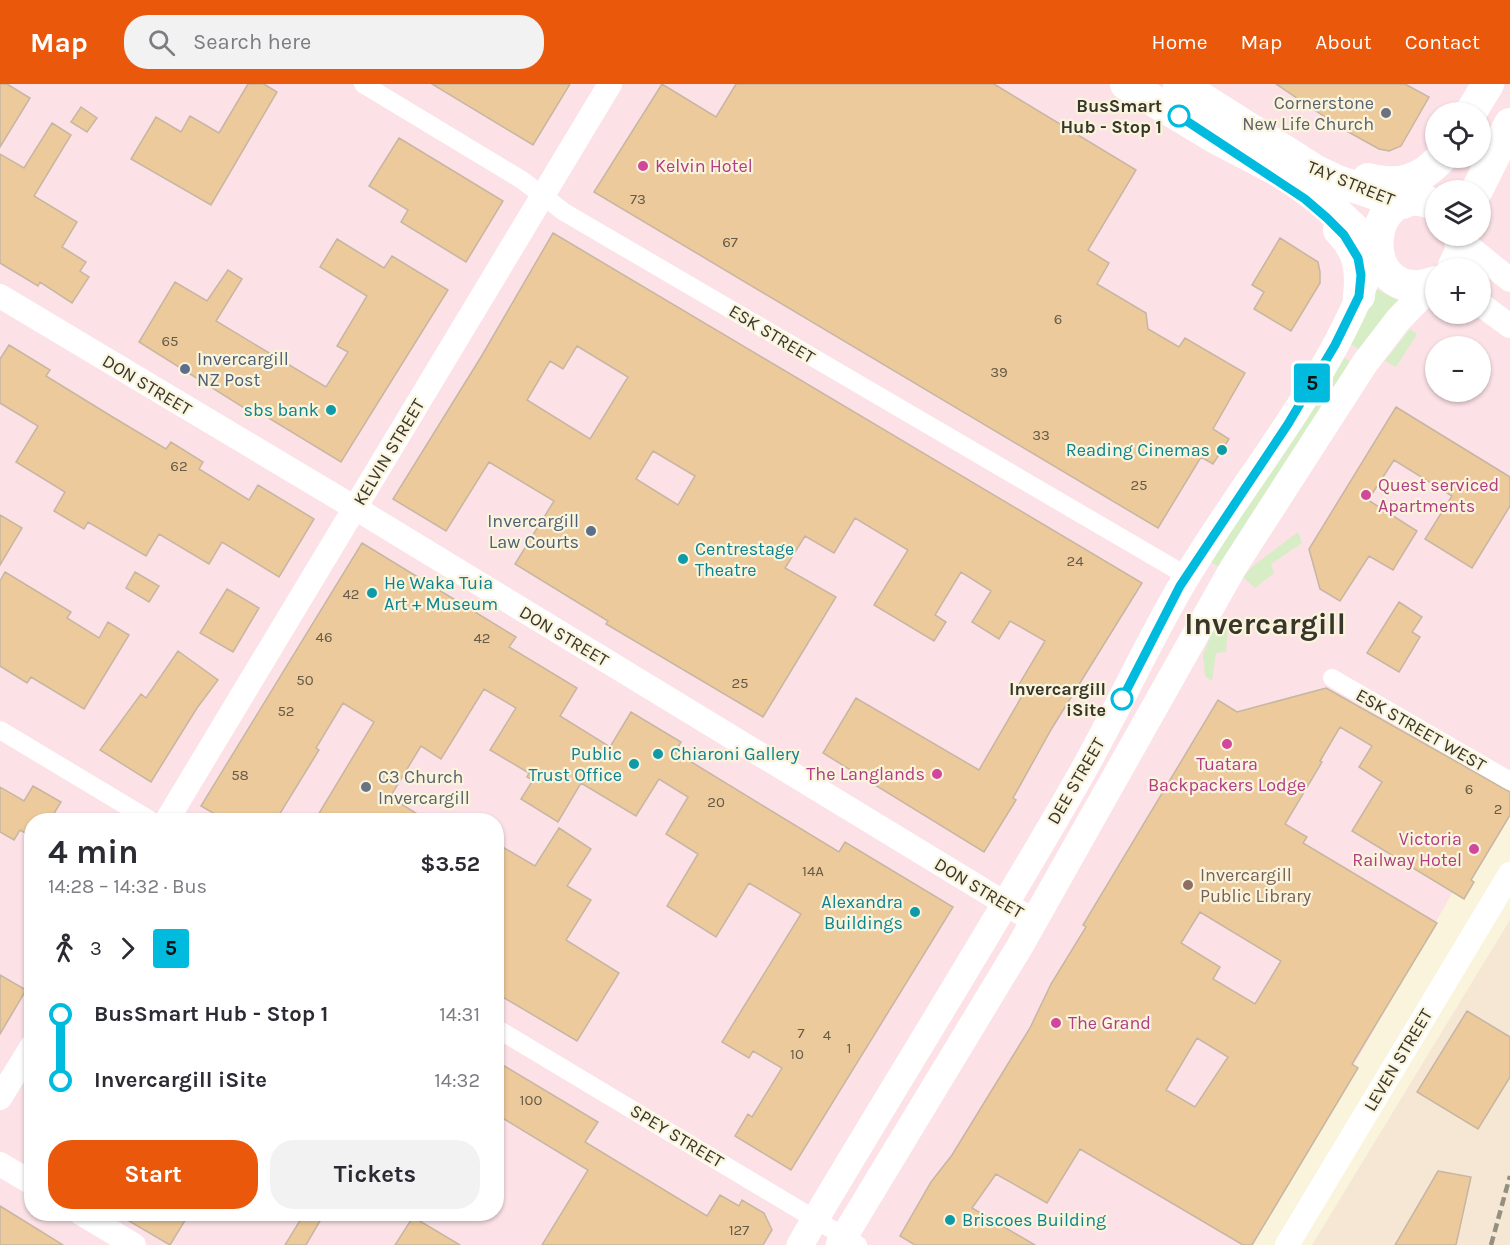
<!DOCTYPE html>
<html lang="en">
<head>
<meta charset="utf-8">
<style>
	body { margin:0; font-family:Karla,sans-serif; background:#f2f2f3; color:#2b2b33; height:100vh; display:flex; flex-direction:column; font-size:22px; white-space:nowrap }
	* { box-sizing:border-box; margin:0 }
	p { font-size:20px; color:#7c7c81 }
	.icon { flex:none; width:33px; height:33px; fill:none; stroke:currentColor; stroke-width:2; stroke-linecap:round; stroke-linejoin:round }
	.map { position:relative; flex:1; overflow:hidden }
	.drawer { position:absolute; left:24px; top:729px; width:480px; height:408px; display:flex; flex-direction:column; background:#fff; border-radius:24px; box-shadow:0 2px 4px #0004 }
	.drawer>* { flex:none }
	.badge { padding:0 12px; border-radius:4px; font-size:21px; line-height:39px }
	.buttons { position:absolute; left:1425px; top:18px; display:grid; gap:12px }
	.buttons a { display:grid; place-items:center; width:66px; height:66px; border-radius:50%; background:#fff; box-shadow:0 2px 4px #0004; font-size:30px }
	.map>.badge { position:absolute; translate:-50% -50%; box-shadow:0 0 0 3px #fff }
	.legs { display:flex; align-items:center; gap:9px; height:66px; padding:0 24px; font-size:20px }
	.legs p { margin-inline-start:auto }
	.overview { display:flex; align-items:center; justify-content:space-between; height:102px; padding:0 24px }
	h1 { font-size:33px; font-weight:700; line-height:45px }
	.action { display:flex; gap:12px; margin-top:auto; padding:12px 24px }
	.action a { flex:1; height:69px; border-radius:24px; background:#ea580c; color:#fff; font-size:24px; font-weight:700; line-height:69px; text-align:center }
	.action a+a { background:#f2f2f3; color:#2b2b33 }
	ul { padding:0 24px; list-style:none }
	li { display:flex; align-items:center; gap:21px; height:66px; font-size:22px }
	li i { display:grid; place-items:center; width:9px; height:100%; margin:0 8px; background:currentColor }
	li i::after { content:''; width:15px; height:15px; margin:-8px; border:4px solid; border-radius:50%; background:#fff }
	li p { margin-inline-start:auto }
	li:first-child i { background:linear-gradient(#0000 50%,currentColor 0) }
	li:last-child i { background:linear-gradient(currentColor 50%,#0000 0) }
	header { display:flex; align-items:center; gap:36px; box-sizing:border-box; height:84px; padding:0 30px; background:#ea580c; color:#fff }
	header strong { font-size:28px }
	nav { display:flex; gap:33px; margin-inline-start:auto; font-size:21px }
	.search { width:420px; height:54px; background:#f2f2f3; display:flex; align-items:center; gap:15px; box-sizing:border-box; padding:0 21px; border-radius:24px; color:#7c7c81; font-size:22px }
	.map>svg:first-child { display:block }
	.commercial { fill:#fce2e6; fill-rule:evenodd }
	.industrial { fill:#f5e7d4 }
	.green { fill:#d6edc5 }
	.building { fill:#edca9c; stroke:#c6b6a2; stroke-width:1.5; fill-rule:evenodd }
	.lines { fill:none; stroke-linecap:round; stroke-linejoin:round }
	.street { stroke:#fff; stroke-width:18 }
	.secondary { stroke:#fff; stroke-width:24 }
	.primary { stroke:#fff; stroke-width:27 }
	.highway { stroke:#fff; stroke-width:32 }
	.rail { stroke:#93907f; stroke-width:4.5; stroke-dasharray:9 4.5; stroke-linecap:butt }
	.line-1-casing { stroke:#fff; stroke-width:14 }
	.line-1 { stroke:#00bbde; stroke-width:9 }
	.worship-dot { fill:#6b7280; stroke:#f9f4db; stroke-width:2 }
	.stop-1-dot { fill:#fff; stroke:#00bbde; stroke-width:3 }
	.hotel-dot { fill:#d1479c; stroke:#f9f4db; stroke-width:2 }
	.service-dot { fill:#5c6f8a; stroke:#f9f4db; stroke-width:2 }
	.culture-dot { fill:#0f9aa8; stroke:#f9f4db; stroke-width:2 }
	.education-dot { fill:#8d6e63; stroke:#f9f4db; stroke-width:2 }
	.labels { text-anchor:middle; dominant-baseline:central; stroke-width:4.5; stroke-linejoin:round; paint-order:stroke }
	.number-label { font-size:15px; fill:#655b48 }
	.worship-label { font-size:18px; fill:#5b616d; stroke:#f9f4db; text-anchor:end }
	.stop-label { font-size:18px; font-weight:bold; fill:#38362c; stroke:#f9f4db; text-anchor:end }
	.hotel-label { font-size:18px; fill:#b23c85; stroke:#f9f4db; text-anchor:start }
	.street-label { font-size:18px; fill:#38362c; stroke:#f9f4db }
	.service-label { font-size:18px; fill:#4e5e75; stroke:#f9f4db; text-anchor:start }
	.culture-label { font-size:18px; fill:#0d838f; stroke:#f9f4db; text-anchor:end }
	.education-label { font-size:18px; fill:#785e54; stroke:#f9f4db; text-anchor:start }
	.town-label { font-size:30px; font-weight:bold; fill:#38362c; stroke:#f9f4db }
</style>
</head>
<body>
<header>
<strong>Map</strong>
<div class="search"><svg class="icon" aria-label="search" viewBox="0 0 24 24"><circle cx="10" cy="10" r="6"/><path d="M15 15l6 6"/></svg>Search here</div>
<nav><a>Home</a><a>Map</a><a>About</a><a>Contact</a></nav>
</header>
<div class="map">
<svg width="1510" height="1161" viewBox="0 0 1510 1161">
	<rect width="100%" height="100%" fill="#f9f4db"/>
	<path class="commercial" d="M0,0h1510v708l-259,453h-1251zM1436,28h44v46h-44zM1436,106h44v46h-44zM1436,184h44v46h-44zM1436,262h44v46h-44zM32,736h464v394h-464z"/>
	<path class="industrial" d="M1510,836v325h-198z"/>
	<path class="green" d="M1376,205l23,12 -38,50 -12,-8z
		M1410,245l7,5 -21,33 -11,-6z
		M1341,272l10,6 -132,205 -10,-6z
		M1298,448l4,11 -31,21 3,9 -19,15 -12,-11 10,-11z
		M1216,539l12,4 -2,25 -10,1 -4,28 -7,-5 -2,-21z"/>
	<path class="building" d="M0,0h7l23,14 -30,49z
		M248,0h16l13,8 -66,113 -80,-46 25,-42 25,15 9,-16 29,17z
		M432,0h138l-37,61z
		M662,0l54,33 20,-33h258l142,86 -48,80 21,13 -12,21 49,29 2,16 31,18 6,-9 60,35 -32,56 16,10 -16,25 -12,-7 -43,71 -564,-336z
		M1276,0h129l24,13 -28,49 -12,5 -10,-2 -36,-20z
		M81,23l16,11 -10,14 -16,-10z
		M52,39l19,12 -37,61 43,26 -15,25 24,15 -6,9 9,6 -17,26 -32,-21 -2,4 -38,-23v-109l24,14z
		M399,54l104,63 -37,61 -65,-40 7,-12 -39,-24z
		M553,149l589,350 -90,145 -39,70 3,2 -32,52 -161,-99 33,-55 123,72 43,-74 -7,-5 30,-50 -35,-20 -11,18 -27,-17 19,-31 -30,-19 -26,43 11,7 -12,19 -60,-36 34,-55 -53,-32 -21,35 -29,-17 -20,32 51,29 -73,120 -157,-93 2,-3 -93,-57 39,-63 -65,-39 -43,69 -53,-32 88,-142zM577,262l51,31 -38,62 -63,-39 23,-39 13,8zM653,367l42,25 -17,29 -42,-26z
		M1280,154l38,24 2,10v11l-29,48 -37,-22 10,-17 -12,-7z
		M337,155l47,29 8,-12 56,34 -107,172 -82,-50 -2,4 -118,-74 36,-60 32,19 21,-31 14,9 -26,42 110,66 22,-35 -11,-6 30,-50 -47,-29z
		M9,261l41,25 -4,6 65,40 55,33 5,-7 32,20 -4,7 50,31 9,-15 56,34 -35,58 -57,-35 -13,22 -50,-30 -13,22 -58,-34 -4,7 -30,-18 11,-19 -49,-30 22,-36 -38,-23v-44z
		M1396,323l114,70v29l-38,62 -47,-29 27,-43 -58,-36 -26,40 49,31 -24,39 -24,-14 -29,45 -20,-12 -11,-40z
		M0,431l22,13 -22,37z
		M362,459l154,94 -7,10 68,41 -17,28 50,31 21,-35 50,30 -6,10 164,100 6,-10 108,65 -162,263 -56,-34 13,-22 4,3 30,-49 -29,-17 -4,7 -27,-16 79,-128 -52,-31 -33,54 -49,-31 31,-52 -32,-20 22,-37 -29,-18 -23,37 -55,-33 -23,39 -37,-23 12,-19 -6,-3 2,-4 -39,-23 26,-42 -32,-19 -43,70 -20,-13 -31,51 37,23h-112l59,-98 -31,-19 -27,45 3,2 -43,70h-51l-24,-14z
		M5,488l66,40 -4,6 32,20 9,-16 21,13 -45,74 -53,-32 -4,6 -27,-17v-85z
		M135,488l24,14 -10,16 -23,-14z
		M227,505l32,19 -26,44 -33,-19z
		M1399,518l23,15 -10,15 8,5 -21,35 -32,-19z
		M178,567l40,29 -21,28 -46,74 -51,-32 41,-56 5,4z
		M1326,604l184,104v23l-39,65 3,2 -10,17 -112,-68 30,-49 -23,-15 13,-21 -32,-19 -20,34 2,1 -37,62 22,13 -4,6 134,80 -85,141 6,4 -106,177h-9l-163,-96 -33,54 -51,-29 -24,34 63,37h-120l-15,-9 31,-54 21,-27 78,-127 21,-44 35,-57 -3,-2 135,-225 19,12zM1200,828l81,49 -26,43 -42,-25 7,-12 -39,-24zM1197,954l31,19 -33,50 -29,-17z
		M33,702l28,16 -11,18h-18v17l-12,-7 -6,10 -14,-8v-45l24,14z
		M559,744l32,21 -24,37 24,14 -25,40 53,33 -42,68 -81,-48v-150l39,23z
		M0,891l26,15 -26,44z
		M1467,927l43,26v40l-32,52 -61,-37z
		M496,977l102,61 -13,20 122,74 13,-21 19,11 3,-6 22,13 8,17 -9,15h-221l46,-75 -92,-56z
		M1438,1087l33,6 -15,68h-61z
		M0,1122l63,39h-63z
		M117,1130h72l-19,31z
		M304,1130h20l-18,31h-21z
		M413,1133l47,28h-65z"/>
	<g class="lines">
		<path class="street" d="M363,0l159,96 42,32 623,364
			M1332,594l178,103
			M0,646l150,90
			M496,944l362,217"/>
		<path class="secondary" d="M1461,156l49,40
			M0,212l355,212 679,413
			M1480,220l30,22
			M167,736l443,-736
			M0,1014l32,-52
			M0,1080l32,19
			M82,1130l52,31
			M1287,1161l223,-371"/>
		<path class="primary" d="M800,1161c91,-154 186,-305 275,-460 39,-67 70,-138 109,-204 60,-102 141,-193 183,-304
			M839,1161l181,-299 213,-378 132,-205 33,-43 36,-37"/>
		<path class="highway" d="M1126,0l90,54 71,37 47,35 42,40
			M1179,0l137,87 21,10 66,22
			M1471,28l17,-28
			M1368,95c31,8 52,2 73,-21
			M1477,106l33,-66
			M1436,121c-75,-33 -81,106 0,77
			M1339,146c20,20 23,39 20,66
			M1453,184l8,-17 -1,-15"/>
		<path class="rail" d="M1491,1161l19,-69"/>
	</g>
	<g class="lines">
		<defs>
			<path id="line-1" d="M1122,615l58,-113 108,-162 47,-79 24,-49 2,-21 -3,-17 -14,-23 -17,-17 -22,-19 -126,-83"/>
		</defs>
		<use href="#line-1" class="line-1-casing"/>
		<use href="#line-1" class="line-1"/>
	</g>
	<g class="worship-dot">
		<circle cx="1386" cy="29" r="6"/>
		<circle cx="366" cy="703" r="6"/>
	</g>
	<g class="stop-1-dot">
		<circle cx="1179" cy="32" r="10"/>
		<circle cx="1122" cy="615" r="10"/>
	</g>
	<g class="hotel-dot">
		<circle cx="643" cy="82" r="6"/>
		<circle cx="1366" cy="411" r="6"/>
		<circle cx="1227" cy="660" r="6"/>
		<circle cx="937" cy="690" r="6"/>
		<circle cx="1474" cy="765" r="6"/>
		<circle cx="1056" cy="939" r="6"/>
	</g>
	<g class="service-dot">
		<circle cx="185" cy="285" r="6"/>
		<circle cx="591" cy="447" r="6"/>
	</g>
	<g class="culture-dot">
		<circle cx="331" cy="326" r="6"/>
		<circle cx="1222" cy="366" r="6"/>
		<circle cx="683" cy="475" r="6"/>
		<circle cx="372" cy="509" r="6"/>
		<circle cx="658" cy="670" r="6"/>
		<circle cx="634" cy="680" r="6"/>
		<circle cx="915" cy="828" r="6"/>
		<circle cx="950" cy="1136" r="6"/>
	</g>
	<circle class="education-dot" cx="1188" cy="801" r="6"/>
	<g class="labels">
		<g class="number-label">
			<text x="638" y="115">73</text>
			<text x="730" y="158">67</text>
			<text x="1058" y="235">6</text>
			<text x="170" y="257">65</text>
			<text x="999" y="288">39</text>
			<text x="1041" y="351">33</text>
			<text x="179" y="382">62</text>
			<text x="1139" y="401">25</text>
			<text x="1075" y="477">24</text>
			<text x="351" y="510">42</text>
			<text x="324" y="553">46</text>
			<text x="482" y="554">42</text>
			<text x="305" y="596">50</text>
			<text x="740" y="599">25</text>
			<text x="286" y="627">52</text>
			<text x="240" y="691">58</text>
			<text x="1469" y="705">6</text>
			<text x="716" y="718">20</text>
			<text x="1498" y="725">2</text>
			<text x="813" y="787">14A</text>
			<text x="801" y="949">7</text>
			<text x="827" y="951">4</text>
			<text x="849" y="964">1</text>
			<text x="797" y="970">10</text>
			<text x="531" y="1016">100</text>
			<text x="739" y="1146">127</text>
		</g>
		<g class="worship-label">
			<text x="1374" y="19">Cornerstone<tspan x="1374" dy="21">New Life Church</tspan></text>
			<text x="378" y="693" text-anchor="start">C3 Church<tspan x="378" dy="21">Invercargill</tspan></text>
		</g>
		<g class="stop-label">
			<text x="1162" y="22">BusSmart<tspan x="1162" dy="21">Hub - Stop 1</tspan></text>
			<text x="1106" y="605">Invercargill<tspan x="1106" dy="21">iSite</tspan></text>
		</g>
		<g class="hotel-label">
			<text x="655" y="82">Kelvin Hotel</text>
			<text x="1378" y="401">Quest serviced<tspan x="1378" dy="21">Apartments</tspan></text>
			<text x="1227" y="680" text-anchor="middle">Tuatara<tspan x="1227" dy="21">Backpackers Lodge</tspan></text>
			<text x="925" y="690" text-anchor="end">The Langlands</text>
			<text x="1462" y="755" text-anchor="end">Victoria<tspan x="1462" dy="21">Railway Hotel</tspan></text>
			<text x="1068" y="939">The Grand</text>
		</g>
		<g class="street-label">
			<text transform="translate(1351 99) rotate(22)">TAY STREET</text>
			<text transform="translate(772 250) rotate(31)">ESK STREET</text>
			<text transform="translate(147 301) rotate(31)">DON STREET</text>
			<text transform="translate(389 368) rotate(-59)">KELVIN STREET</text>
			<text transform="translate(564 552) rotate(31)">DON STREET</text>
			<text transform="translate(1421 646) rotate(30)">ESK STREET WEST</text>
			<text transform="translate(1076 697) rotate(-60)">DEE STREET</text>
			<text transform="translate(979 804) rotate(31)">DON STREET</text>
			<text transform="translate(1398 976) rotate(-59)">LEVEN STREET</text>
			<text transform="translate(677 1052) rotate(31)">SPEY STREET</text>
		</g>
		<g class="service-label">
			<text x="197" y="275">Invercargill<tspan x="197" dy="21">NZ Post</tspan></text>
			<text x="579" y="437" text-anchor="end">Invercargill<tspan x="579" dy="21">Law Courts</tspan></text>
		</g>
		<g class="culture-label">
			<text x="319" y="326">sbs bank</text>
			<text x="1210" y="366">Reading Cinemas</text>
			<text x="695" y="465" text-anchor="start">Centrestage<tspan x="695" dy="21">Theatre</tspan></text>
			<text x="384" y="499" text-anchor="start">He Waka Tuia<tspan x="384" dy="21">Art + Museum</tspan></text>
			<text x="622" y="670">Public<tspan x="622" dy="21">Trust Office</tspan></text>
			<text x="670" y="670" text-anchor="start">Chiaroni Gallery</text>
			<text x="903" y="818">Alexandra<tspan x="903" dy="21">Buildings</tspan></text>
			<text x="962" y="1136" text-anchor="start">Briscoes Building</text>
		</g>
		<g class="education-label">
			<text x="1200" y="791">Invercargill<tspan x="1200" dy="21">Public Library</tspan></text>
		</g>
		<g class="town-label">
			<text x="1265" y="540">Invercargill</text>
		</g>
	</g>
</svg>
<div class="buttons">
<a><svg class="icon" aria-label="locate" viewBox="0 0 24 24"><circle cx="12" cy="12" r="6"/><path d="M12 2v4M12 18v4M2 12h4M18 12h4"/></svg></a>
<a><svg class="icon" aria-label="layers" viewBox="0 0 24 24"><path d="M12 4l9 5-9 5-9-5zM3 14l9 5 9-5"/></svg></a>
<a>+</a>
<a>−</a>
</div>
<b class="badge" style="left:1312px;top:299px;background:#00bbde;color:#111">5</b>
<section class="drawer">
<div class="overview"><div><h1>4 min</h1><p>14:28 – 14:32 · Bus</p></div><b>$3.52</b></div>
<div class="legs"><svg class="icon" aria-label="walk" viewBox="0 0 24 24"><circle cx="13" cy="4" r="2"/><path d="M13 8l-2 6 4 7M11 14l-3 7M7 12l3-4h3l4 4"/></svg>3<svg class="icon" aria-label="forward" viewBox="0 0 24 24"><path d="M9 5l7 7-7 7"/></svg><b class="badge" style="background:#00bbde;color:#111">5</b></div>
<ul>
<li><i style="color:#00bbde"></i><b>BusSmart Hub - Stop 1</b><p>14:31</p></li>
<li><i style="color:#00bbde"></i><b>Invercargill iSite</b><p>14:32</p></li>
</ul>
<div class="action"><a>Start</a><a>Tickets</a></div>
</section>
</div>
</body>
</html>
